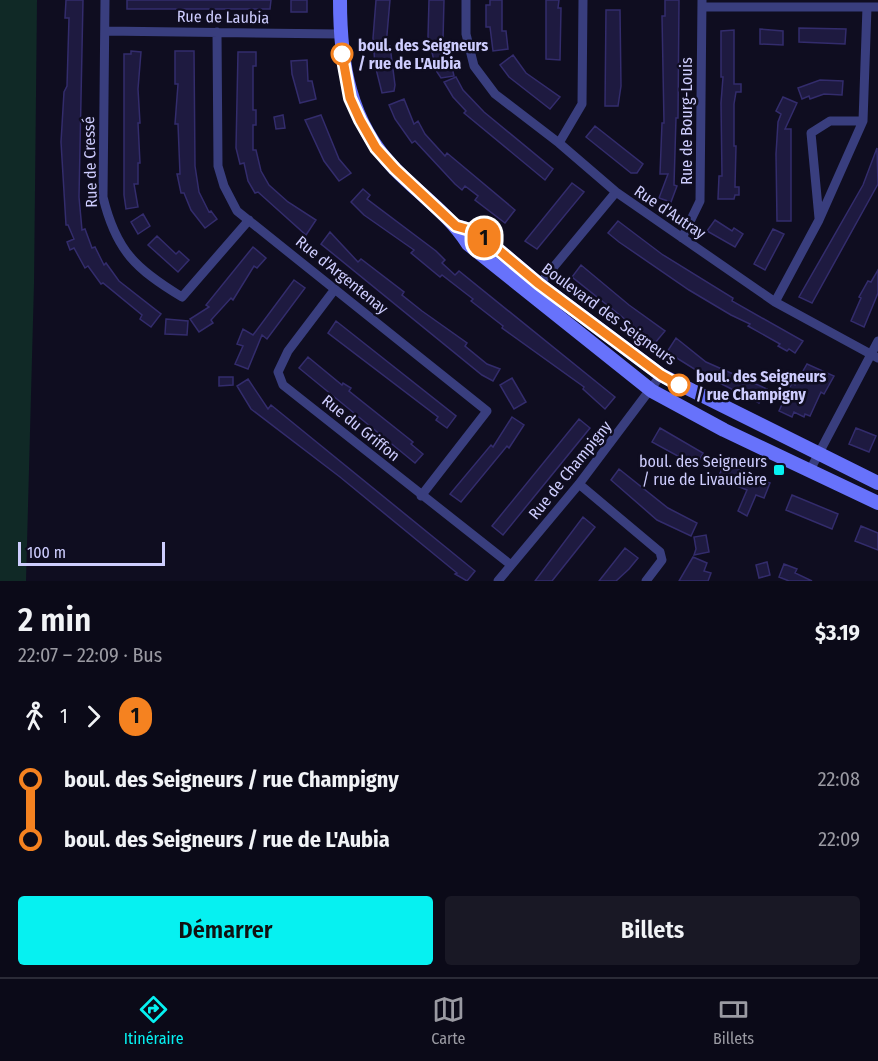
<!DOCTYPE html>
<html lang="fr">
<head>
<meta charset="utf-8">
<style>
	body { margin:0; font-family:"Fira Sans Condensed",sans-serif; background:#191825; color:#f1f3f6; height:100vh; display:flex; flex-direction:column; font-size:22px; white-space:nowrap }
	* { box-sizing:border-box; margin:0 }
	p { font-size:20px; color:#9a9aa2 }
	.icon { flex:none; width:33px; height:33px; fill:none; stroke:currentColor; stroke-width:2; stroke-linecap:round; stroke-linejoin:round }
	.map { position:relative; height:581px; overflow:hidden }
	.panel { display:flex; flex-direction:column; background:#0b0a18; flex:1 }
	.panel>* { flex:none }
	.badge { padding:0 12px; border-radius:20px; font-size:21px; line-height:39px }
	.scale { position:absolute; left:18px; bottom:15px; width:147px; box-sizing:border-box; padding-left:6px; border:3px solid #cecdfe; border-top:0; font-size:16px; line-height:21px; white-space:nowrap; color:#cecdfe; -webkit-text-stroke:4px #0f0d20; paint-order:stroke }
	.map>.badge { position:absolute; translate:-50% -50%; box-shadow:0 0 0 3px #fff }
	.legs { display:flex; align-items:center; gap:9px; height:66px; padding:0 18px; font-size:20px }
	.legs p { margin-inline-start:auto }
	.headline { display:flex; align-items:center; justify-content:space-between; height:102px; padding:0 18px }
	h1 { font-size:33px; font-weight:600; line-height:45px }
	.primary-button { display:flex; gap:12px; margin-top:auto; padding:12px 18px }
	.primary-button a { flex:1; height:69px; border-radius:6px; background:#06f1f1; color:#111; font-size:24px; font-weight:600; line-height:69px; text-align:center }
	.primary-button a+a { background:#191825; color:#f1f3f6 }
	ul { padding:0 18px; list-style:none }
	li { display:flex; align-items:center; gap:21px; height:60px; font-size:22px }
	li i { display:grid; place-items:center; width:9px; height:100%; margin:0 8px; background:currentColor }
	li i::after { content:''; width:15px; height:15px; margin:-8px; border:4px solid; border-radius:50%; background:#0b0a18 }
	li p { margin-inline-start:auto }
	li:first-child i { background:linear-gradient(#0000 50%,currentColor 0) }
	li:last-child i { background:linear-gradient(currentColor 50%,#0000 0) }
	.dock { display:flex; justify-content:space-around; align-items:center; height:84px; border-top:2px solid #2b2b37; background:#0b0a18; font-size:16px; color:#9a9aa2 }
	.dock a { display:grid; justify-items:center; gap:3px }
	.dock .selected { color:#06f1f1 }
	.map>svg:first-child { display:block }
	.green { fill:#102926 }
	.building { fill:#1e1a40; stroke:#332c6c; stroke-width:1.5 }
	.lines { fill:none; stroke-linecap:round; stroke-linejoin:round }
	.street { stroke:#393e7e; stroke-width:9 }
	.secondary { stroke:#6772fb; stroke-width:14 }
	.line-1-casing { stroke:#fff; stroke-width:14 }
	.line-1 { stroke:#f58220; stroke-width:9 }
	.stop-1-dot { fill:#fff; stroke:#f58220; stroke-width:3 }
	.poi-dot { fill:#06f1f1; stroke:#0f0d20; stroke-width:2 }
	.labels { text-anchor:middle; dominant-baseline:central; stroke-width:5; stroke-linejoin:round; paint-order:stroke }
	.street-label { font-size:16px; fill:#cecdfe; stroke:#0f0d20 }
	.stop-label { font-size:16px; font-weight:bold; fill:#cecdfe; stroke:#0f0d20; text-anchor:start }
	.poi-label { font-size:16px; fill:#cecdfe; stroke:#0f0d20; text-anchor:end }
</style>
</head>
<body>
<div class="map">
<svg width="878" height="581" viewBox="0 0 878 581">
	<rect width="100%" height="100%" fill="#0f0d20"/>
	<path class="green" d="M0,0h37l-3,283 -8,298h-26z"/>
	<path class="building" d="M66,0h17l-4,197 3,33 3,-1 7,19 3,-1 9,18 2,-2 13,18 42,33 -10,13 -11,-8 2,-4 -39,-32 -2,1 -13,-18 -3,2 -11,-20 -4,2 -3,-8 7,-3 -6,-14h-2l-5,-83 3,-50 3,-6 2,-68h-4z
		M127,0h144l-1,9h-143z
		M291,0h16v12h-16z
		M376,0h14l-4,46h4l5,39 -1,6 -12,2 -7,-28 -2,-27z
		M429,0h15l-1,40 2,11 3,-1 6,26 -13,2 -4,-6 -9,-35z
		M490,0h12v31h4l2,18 -15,2 -3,-24h-4v-22h4z
		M546,0h13l-1,8h3l-1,52 -14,-1z
		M665,0h14l-1,118h-2l-2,67 3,1 -6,16 -12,-4 9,-24h-8l2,-51h2l-2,-107h3z
		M606,10h14l1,76 -3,20h-13z
		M799,28l47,1 -1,15 -46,-2z
		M760,29l23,2v14l-23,-1z
		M734,30v54h7v8h-5l-2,12v42h2l-1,41h4v8h-4l-1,4h-16l1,-23h3l-1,-73 2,-26h-2v-46z
		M131,51l10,1 -3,37 2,34h-2l2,40h-2v21h-4l4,23 -12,2 -2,-14v-141h7z
		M175,51h19l1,115 4,26 10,20 2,-1 6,8 -12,9 -14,-18 -7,-17h-3l-4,-19h3l-2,-50h-3l3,-40h-3z
		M238,52h18v14h-3v44h3v15h-3v25h3l5,21 8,14 19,17 28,18 -10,15 -48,-43 -3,1 -7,-12 -4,-18 -4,1 -4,-16z
		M513,55l13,18 34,24 -10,12 -41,-32 -9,-12z
		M307,60l1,21h4l4,18 -16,4 -8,-29 -1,-13z
		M456,77l7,13 21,22 69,57 -8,11 -81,-67 2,-2 -13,-14 -9,-15z
		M820,80l23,1 -1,14 -18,-1 -14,5 -1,-3 -7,3 -4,-11z
		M783,97l14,6 -12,26h6v92h-14l-1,-67 2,-32 3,-8 -5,-3z
		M404,99l10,25 4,-3 7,13 20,22 2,-3 68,57 -10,13 -30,-23 3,-4 -13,-10 -3,4 -7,-6 -40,-43 -3,2 -17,-24 -6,-14z
		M283,115l2,13 -9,1 -2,-12z
		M321,115l18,44 12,14 -12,8 -15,-20 -19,-41z
		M595,126l48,38 -6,9h-6l-45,-36z
		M877,148l1,36 -66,119 -13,-6 64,-112z
		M572,183l12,9 -47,57 -12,-8z
		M363,189l7,6 -3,4 69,52 9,9 -3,3 13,12 4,-4 156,126 -10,12 -22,-20 1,-2 -82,-59 1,-2 -32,-25 2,-2 -31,-24 -2,2 -29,-24 3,-3 -50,-35 -13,-13z
		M143,214l7,12 -12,8 -7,-12z
		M715,220l17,11 2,-3 9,6 -8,13 -28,-16z
		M618,221l45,34 70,43 -1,3 71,40 -8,12 -6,-4 -2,2 -9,-5 2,-2 -32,-18 2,-2 -19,-9 -42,-25 -70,-48 -11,-9z
		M773,229l11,5 -19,36 -11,-6z
		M330,232l28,30 3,-3 43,33 -2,3 20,16 45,32 -2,3 22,18 13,5 -7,12 -11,-6 -161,-131z
		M157,236l19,18 3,-3 10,9 -11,12 -30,-27z
		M253,247l13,11 -9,10 -3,-2 -21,34 -2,-2 -20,22 2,3 -14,9 -9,-13 19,-12 -3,-2z
		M581,265l48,40 36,26 -10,12 -83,-66z
		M878,270v23l-14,34 -13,-6 10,-23 -2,-1 9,-16 3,1z
		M294,280l11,8 -38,51 -5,-4 -14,34 -13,-5 8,-18 -6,-2 6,-15 10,6z
		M166,319l22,2 -1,14 -22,-1z
		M336,321l120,95 -9,12 -11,-8 2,-3 -110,-84z
		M676,338l30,24 61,27 -8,14 -55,-28 -37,-23z
		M308,357l34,28 1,-2 8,5 -2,3 64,51 -2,2 12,10 -8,9 -116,-95z
		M807,364l27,12 -10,18 -3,-2 -11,24 -5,-2 -1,3 -10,-5 -2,5 -13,-6 13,-28 3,2z
		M219,377h14v8l-14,1z
		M512,378l14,24 -12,7 -14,-24z
		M248,379l20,30 3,-4 204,166 -8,10 -12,-7 2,-1 -117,-96 -89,-68 -14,-23z
		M512,417l12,8 -15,23 -2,-2 -46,56 -11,-8 41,-49 2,2z
		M579,419l11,9 -87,107 -11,-9z
		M660,428l43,25 -7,13 -44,-24z
		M856,428l20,8 -7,16 -20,-8z
		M724,464l46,19 -6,15 -8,-3 -9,21 -9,-5 9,-21 -29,-12z
		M619,469l49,39 29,15 -6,13 -34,-16 -46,-40z
		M792,495l46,19 -6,15 -46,-19z
		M583,517l12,10 -43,54h-17z
		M861,526l17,7v17l-23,-9z
		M706,535l3,17 -15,3 2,-6 -2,-12z
		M625,548l13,10 -9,11 -13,12h-17z
		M693,557l14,6 -3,8 7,2 -3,8h-29z
		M767,562l3,13 -11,3 -3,-13z
		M784,564l13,5 -2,4 17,8h-23l-10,-4z"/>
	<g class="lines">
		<path class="street" d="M105,0l-2,197c13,54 33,72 79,100l67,-77
			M466,0v34l8,32 21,28 64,49 57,49 159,110 103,56
			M702,7h176
			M105,31l235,3
			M217,32l1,134 6,20 13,25 250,200 -66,85
			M559,143l23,-39 1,-104
			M819,218l-8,-85 19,-12h33
			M682,238l18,-37 2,-201
			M537,287l79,-95
			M335,289l-47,62 -10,21 5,13 228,180
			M775,302l44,-82 44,-99 4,-114
			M809,472l69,-131
			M579,484l81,68 2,8 -16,21
			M498,581l81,-97 82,-109"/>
		<path class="secondary" d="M340,0c0,63 9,122 55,169 24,25 54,45 73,75l184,147 72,39 154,73
			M456,226l21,6 62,52 122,91 217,108"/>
	</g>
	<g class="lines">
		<defs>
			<path id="line-1" d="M342,54l8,44 10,22 16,28 19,21 61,57 21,6 62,52 122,91 18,10"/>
		</defs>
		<use href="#line-1" class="line-1-casing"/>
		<use href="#line-1" class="line-1"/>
	</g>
	<g class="stop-1-dot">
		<circle cx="342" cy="54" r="10"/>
		<circle cx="679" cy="385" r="10"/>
	</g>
	<rect class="poi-dot" x="773" y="464" width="12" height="12" rx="3"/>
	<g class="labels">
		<g class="street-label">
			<text transform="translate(223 17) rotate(1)">Rue de Laubia</text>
			<text transform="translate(686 121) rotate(-90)">Rue de Bourg-Louis</text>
			<text transform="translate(90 162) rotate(-92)">Rue de Cressé</text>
			<text transform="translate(670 212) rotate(34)">Rue d'Autray</text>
			<text transform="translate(342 275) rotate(39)">Rue d'Argentenay</text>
			<text transform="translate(609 314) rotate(36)">Boulevard des Seigneurs</text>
			<text transform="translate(361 428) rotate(39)">Rue du Griffon</text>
			<text transform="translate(570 470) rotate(-51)">Rue de Champigny</text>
		</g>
		<g class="stop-label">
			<text x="358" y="45">boul. des Seigneurs<tspan x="358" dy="18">/ rue de L'Aubia</tspan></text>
			<text x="696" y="376">boul. des Seigneurs<tspan x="696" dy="18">/ rue Champigny</tspan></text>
		</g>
		<g class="poi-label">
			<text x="767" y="461">boul. des Seigneurs<tspan x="767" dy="18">/ rue de Livaudière</tspan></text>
		</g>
	</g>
</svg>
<div class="scale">100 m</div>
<b class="badge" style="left:484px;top:238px;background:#f58220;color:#111">1</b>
</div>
<section class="panel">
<div class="headline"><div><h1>2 min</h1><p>22:07 – 22:09 · Bus</p></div><b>$3.19</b></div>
<div class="legs"><svg class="icon" aria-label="walk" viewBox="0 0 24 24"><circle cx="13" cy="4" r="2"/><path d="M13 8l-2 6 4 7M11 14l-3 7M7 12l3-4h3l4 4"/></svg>1<svg class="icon" aria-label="forward" viewBox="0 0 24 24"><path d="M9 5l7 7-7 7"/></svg><b class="badge" style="background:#f58220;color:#111">1</b></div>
<ul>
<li><i style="color:#f58220"></i><b>boul. des Seigneurs / rue Champigny</b><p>22:08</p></li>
<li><i style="color:#f58220"></i><b>boul. des Seigneurs / rue de L'Aubia</b><p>22:09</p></li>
</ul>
<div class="primary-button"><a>Démarrer</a><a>Billets</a></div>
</section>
<nav class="dock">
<a class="selected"><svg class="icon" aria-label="directions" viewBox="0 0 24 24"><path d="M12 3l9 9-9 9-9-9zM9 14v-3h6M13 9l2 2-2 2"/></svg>Itinéraire</a>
<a><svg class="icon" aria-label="map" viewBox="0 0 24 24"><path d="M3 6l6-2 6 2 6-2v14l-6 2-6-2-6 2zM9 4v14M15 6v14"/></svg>Carte</a>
<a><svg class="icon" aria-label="tickets" viewBox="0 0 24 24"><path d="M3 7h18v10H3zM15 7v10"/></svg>Billets</a>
</nav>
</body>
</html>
